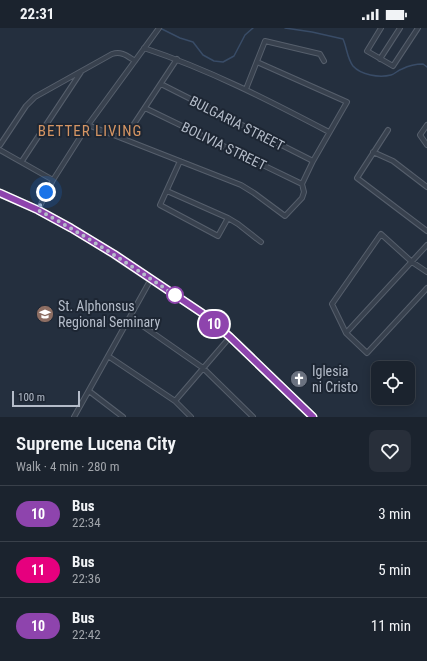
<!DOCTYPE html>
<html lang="en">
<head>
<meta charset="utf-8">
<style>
	body { margin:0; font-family:"Roboto Condensed",sans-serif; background:#282f3a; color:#f1f3f6; height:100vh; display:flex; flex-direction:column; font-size:15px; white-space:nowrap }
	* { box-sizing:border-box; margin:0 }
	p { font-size:13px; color:#a0a4aa }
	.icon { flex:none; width:22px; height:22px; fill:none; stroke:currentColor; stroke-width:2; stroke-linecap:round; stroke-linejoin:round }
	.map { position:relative; height:389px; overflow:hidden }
	.details { display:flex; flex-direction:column; background:#1b232e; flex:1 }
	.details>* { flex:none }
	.badge { padding:0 8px; border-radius:13px; font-size:14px; line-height:26px }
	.tools { position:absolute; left:371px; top:333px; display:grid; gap:8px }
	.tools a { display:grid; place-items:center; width:44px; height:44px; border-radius:8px; background:#1b232e; box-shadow:0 2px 10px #0003,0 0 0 1px #39404a; font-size:20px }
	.scale { position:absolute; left:12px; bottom:10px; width:68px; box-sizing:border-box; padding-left:4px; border:2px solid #b4bcc9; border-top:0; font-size:11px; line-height:14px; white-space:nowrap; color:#b4bcc9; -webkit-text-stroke:3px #1d2633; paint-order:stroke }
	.you { position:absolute; width:20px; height:20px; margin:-10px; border:3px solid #fff; border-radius:50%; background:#1a73e8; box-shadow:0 0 0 6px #1a73e833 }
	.map>.badge { position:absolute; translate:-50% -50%; box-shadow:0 0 0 2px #fff }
	.round { display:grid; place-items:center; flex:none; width:42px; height:42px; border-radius:8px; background:#282f3a }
	.overview { display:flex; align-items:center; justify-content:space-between; height:68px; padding:0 16px }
	h1 { font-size:19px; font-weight:600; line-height:30px }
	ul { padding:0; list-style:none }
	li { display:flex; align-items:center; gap:12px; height:56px; padding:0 16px; border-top:1px solid #39404a }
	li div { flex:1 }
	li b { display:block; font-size:15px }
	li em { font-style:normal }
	li .badge { min-width:44px; font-weight:700; text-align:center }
	.status { display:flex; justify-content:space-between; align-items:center; height:28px; padding:0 20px; background:#1b232e; direction:ltr }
	.status svg { height:11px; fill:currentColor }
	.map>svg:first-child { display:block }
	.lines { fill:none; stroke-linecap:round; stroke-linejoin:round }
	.stream { stroke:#394c67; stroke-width:1.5 }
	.street-casing { stroke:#565f6c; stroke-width:6 }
	.primary-casing { stroke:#414a57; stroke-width:9 }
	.street { stroke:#38414e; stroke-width:4 }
	.primary { stroke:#56606e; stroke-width:7 }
	.line-casing { stroke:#fff; stroke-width:9 }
	.line { stroke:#8e44ad; stroke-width:6 }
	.walk { stroke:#b4bcc9; stroke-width:4; stroke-dasharray:0 7.2 }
	.stop-dot { fill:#fff; stroke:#8e44ad; stroke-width:2 }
	.labels { text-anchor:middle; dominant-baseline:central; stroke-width:4; stroke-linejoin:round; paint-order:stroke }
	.street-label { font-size:14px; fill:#b4bcc9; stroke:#1d2633 }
	.poi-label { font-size:14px; fill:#b4bcc9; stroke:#1d2633; text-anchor:start }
	.neighbourhood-label { font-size:15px; letter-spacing:1px; fill:#d59563; stroke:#1d2633 }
</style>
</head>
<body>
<div class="status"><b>22:31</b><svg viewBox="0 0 49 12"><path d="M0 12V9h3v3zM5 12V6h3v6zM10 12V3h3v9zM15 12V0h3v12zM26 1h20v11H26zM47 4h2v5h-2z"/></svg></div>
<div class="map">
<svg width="427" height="389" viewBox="0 0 427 389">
	<rect width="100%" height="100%" fill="#242f3e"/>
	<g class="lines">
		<path class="stream" d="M160,0l20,10 13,4 10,13 11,6 9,1 11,-6 11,-21 8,-7
			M285,0l27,4 31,7c4,9 4,19 10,27 8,9 26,12 38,9 4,-1 7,-5 11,-6 6,-3 14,-5 21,-5l4,3"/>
		<defs>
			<path id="street" d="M381,0l-14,23 26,15 25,-38
				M144,20c66,22 124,52 185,84
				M380,31l20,-31
				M161,56l152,77
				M246,61l19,-48 55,13 4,7
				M145,80l157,76
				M88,97l153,60 13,8 31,23 17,-18 2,-6 -2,-8 11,-23 34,-59 -90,-40
				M427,97l-7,10 7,10
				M388,102l-31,48 70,53
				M124,111l53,-80
				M0,117l26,-39 9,-9 77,-43c10,-3 15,2 23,7
				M0,122l53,30
				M373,124l20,9 34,26
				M22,133l59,-89
				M180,133l-20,44 58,31 10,-18
				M167,163l61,27 10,6 23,18
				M38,182l15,-30 35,-55 71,-97
				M427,244l-15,-10 -31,-28 -49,70 14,29 21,20 60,-65
				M130,289l73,51 50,49
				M346,305l81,-88
				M108,328l67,45 16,16
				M89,363l34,26
				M175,373l55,-64
				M74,389l77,-138"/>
			<path id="primary" d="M0,165l38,17 33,18 33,20 98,65 28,24 83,80"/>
		</defs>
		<use href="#street" class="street-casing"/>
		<use href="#primary" class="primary-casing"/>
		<use href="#street" class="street"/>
		<use href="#primary" class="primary"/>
	</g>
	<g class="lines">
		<defs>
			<path id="line" d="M0,165l38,17 33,18 43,26 88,59 28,24 83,80"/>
		</defs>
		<use href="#line" class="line-casing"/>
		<use href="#line" class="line"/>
		<path class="walk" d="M46,164l-8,18c49,26 95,57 141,88l-4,-3"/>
	</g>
	<defs>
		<symbol id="university-disc" viewBox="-11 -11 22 22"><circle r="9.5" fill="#8d6e63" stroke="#1d2633"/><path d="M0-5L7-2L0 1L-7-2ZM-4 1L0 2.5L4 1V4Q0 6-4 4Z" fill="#fff"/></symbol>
		<symbol id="church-disc" viewBox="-11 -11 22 22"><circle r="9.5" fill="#6b7280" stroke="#1d2633"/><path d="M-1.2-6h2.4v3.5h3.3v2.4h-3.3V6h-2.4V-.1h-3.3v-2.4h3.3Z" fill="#fff"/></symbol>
	</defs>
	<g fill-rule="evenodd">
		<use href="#university-disc" x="35" y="276" width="20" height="20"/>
		<use href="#church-disc" x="289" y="341" width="20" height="20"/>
	</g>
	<circle class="stop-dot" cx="175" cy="267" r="8"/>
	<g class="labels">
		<g class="street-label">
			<text transform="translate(237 95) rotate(27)">BULGARIA STREET</text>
			<text transform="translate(224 118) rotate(26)">BOLIVIA STREET</text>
		</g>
		<g class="poi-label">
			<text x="58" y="278">St. Alphonsus<tspan x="58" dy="16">Regional Seminary</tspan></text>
			<text x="312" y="343">Iglesia<tspan x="312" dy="16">ni Cristo</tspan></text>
		</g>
		<g class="neighbourhood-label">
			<text x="90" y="103">BETTER LIVING</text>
		</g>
	</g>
</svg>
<div class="tools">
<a><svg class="icon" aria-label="locate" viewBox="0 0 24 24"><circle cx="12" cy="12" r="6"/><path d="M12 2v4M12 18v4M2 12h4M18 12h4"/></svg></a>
</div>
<div class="scale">100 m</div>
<div class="you" style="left:46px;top:164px"></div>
<b class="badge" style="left:214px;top:296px;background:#8e44ad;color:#fff">10</b>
</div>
<section class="details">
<div class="overview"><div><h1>Supreme Lucena City</h1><p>Walk · 4 min · 280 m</p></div><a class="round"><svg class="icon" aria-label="heart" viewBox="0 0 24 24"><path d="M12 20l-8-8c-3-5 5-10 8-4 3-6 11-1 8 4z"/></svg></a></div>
<ul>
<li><span class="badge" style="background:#8e44ad;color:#fff">10</span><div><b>Bus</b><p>22:34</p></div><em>3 min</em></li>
<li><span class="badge" style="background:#e6007e;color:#fff">11</span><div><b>Bus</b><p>22:36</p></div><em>5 min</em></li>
<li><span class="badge" style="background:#8e44ad;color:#fff">10</span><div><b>Bus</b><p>22:42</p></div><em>11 min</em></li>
</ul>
</section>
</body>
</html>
